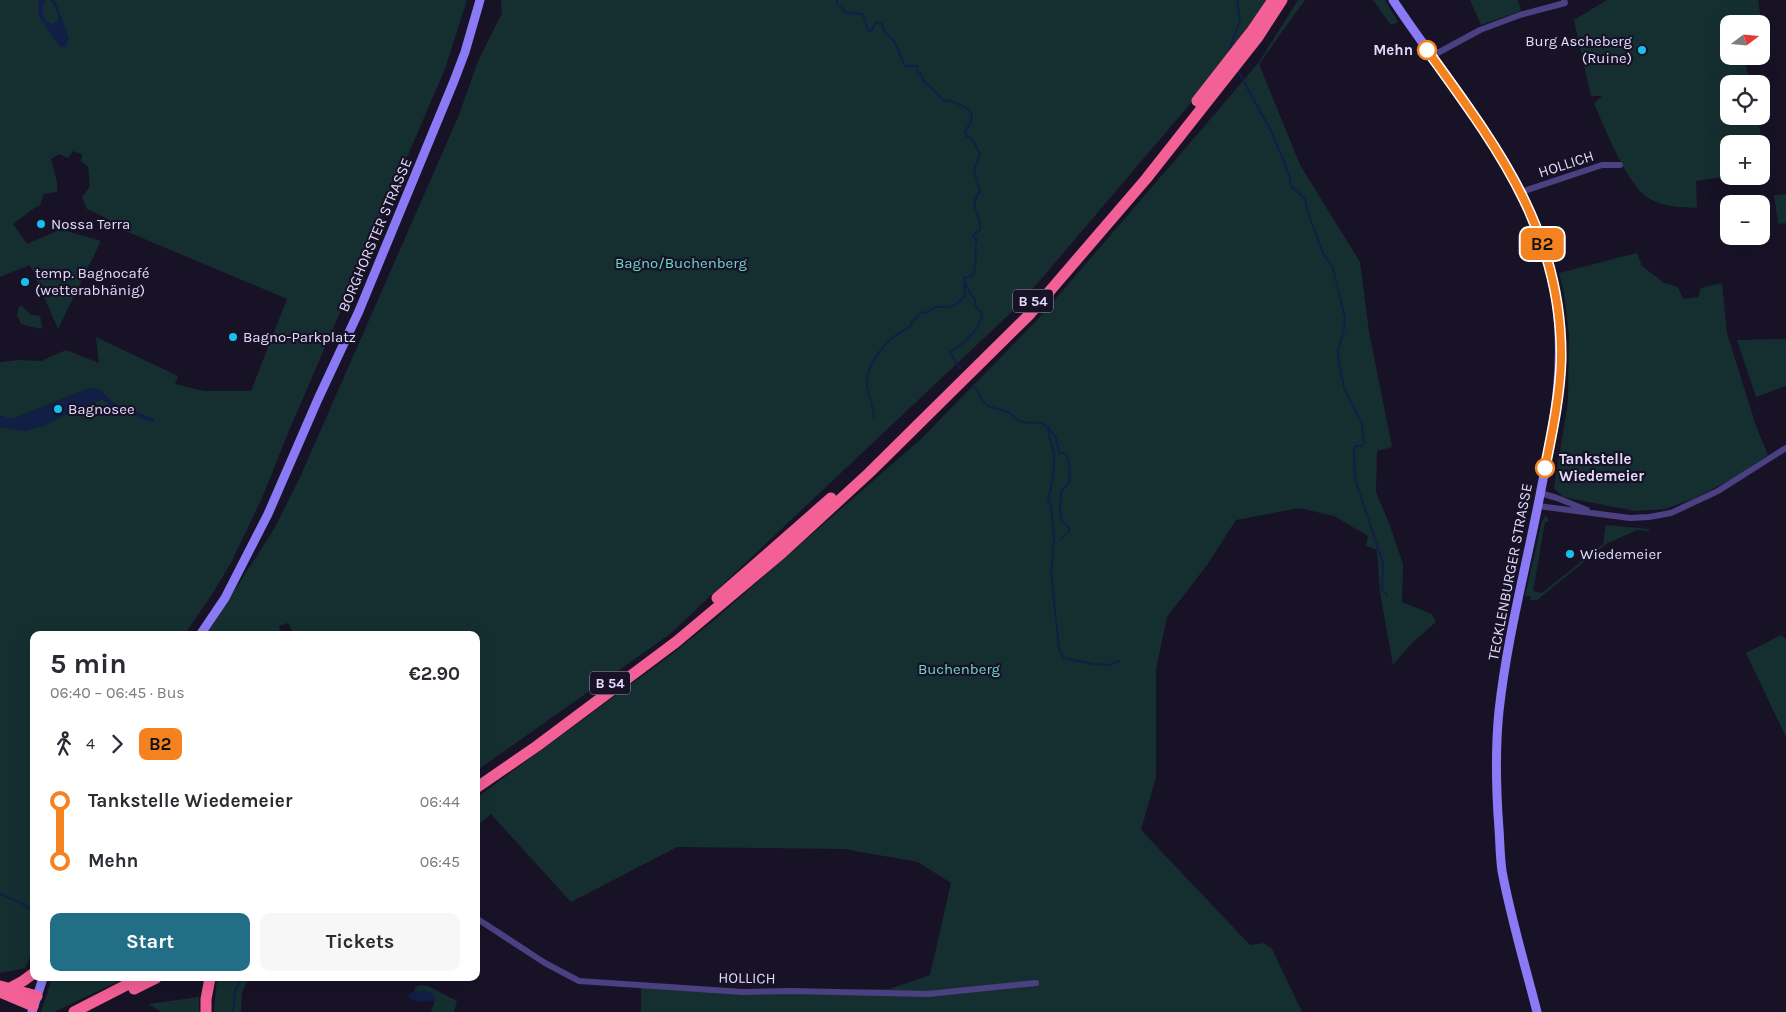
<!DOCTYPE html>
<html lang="en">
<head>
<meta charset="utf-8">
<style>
	body { margin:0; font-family:Karla,sans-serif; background:#f7f7f7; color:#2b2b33; height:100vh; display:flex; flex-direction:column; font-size:19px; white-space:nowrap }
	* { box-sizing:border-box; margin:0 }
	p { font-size:16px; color:#7c7c81 }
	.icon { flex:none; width:28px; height:28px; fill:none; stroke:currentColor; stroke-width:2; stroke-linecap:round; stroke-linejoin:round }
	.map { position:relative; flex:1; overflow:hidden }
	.side { position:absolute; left:30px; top:631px; width:450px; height:350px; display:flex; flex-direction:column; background:#fff; border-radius:10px; box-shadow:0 5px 20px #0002 }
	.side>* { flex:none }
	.badge { padding:0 10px; border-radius:8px; font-size:18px; line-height:32px }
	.needle { width:32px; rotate:74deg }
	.tools { position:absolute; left:1720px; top:15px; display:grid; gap:10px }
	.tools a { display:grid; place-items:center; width:50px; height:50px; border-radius:10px; background:#fff; box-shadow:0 5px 20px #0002; font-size:25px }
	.map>.badge { position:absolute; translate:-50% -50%; box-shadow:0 0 0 2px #fff }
	.legs { display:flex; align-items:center; gap:8px; height:55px; padding:0 20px; font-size:16px }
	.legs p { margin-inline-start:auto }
	.summary { display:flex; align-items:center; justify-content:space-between; height:85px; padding:0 20px }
	h1 { font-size:28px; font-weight:700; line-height:38px }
	.primary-button { display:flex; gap:10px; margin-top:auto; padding:10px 20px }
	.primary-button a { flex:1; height:58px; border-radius:10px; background:#226e87; color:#fff; font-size:20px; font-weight:700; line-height:58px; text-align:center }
	.primary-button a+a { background:#f7f7f7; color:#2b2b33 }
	ul { padding:0 20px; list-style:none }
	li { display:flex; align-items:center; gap:18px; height:60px; font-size:19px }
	li i { display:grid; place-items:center; width:8px; height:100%; margin:0 6px; background:currentColor }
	li i::after { content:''; width:12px; height:12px; margin:-6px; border:4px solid; border-radius:50%; background:#fff }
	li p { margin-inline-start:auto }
	li:first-child i { background:linear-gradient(#0000 50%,currentColor 0) }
	li:last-child i { background:linear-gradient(currentColor 50%,#0000 0) }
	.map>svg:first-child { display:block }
	.green { fill:#152f31 }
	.water { fill:#111f47 }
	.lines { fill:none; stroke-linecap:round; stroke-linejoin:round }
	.stream { stroke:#111f47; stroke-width:2 }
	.street { stroke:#4b4182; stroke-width:6 }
	.secondary { stroke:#8a7af5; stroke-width:9 }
	.highway { stroke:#f36096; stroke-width:11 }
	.line-1-casing { stroke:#fff; stroke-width:11 }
	.line-1 { stroke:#f58220; stroke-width:8 }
	.stop-1-dot { fill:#fff; stroke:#f58220; stroke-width:2.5 }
	.poi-dot { fill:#17c0ed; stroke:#181227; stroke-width:2 }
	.labels { text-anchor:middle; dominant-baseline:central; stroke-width:4.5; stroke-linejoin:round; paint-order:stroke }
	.shield { fill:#181227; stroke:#a69fbc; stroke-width:1 }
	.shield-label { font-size:14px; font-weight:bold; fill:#e3dbfc }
	.poi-label { font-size:15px; fill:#e3dbfc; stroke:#181227; text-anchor:start }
	.stop-label { font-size:15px; font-weight:bold; fill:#e3dbfc; stroke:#181227; text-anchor:end }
	.street-label { font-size:15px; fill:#e3dbfc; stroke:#181227 }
	.park-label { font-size:15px; fill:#6cd8c8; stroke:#181227 }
</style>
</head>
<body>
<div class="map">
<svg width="1786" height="1012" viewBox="0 0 1786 1012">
	<rect width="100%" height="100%" fill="#181227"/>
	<path class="green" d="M0,0h467l-22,69 -157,364 -26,65 -30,63 -21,35 -27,39h-150v313l-9,20 -25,5v-546l25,4 21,-6 27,-15 30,-11 9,8 42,12 -41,-16 -23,-15 -75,30h-8l-7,-3v-53l19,-2 22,1 25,-11 33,13 -3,-26 82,39 -3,8 29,7h47l36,-92 -178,-75 1,-4 -23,-11 -5,-12 8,-11 -2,-19 -7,-6 1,-7 -9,-3 -5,7 -9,-4 -8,5 6,23v10l-13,2 -4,11c-10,5 -17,12 -27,19l14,20 30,-13h9l35,10 -43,88 -28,-64 -30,12z
		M501,0h766l-66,91 -182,214 -349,329 -194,137v-136h-182l-6,-12 -9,3 2,9h-75l68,-106 27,-54 158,-360 19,-54 24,-48z
		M1298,0h7l-46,64 41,101 60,97 9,70 23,115 -15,4 -1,41 14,34 13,38 -1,38 30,12 4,8 -24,21 -19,22 -13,-72 -3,-43 -11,-4 2,-10 -34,-20 -35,-8 -63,12 -29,45 -40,52 -11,52v108l-15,53 109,115 14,-2 8,6 30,63h-661v-28l102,8 146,-3 41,-14 21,-92 -33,-21 -74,-13 -167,-2 -106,55 -80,-88 -15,13v-29l195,-143 42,-34 209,-183 117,-120 162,-188 58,-68z
		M1373,0h12l13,22 -7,3z
		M1470,0h48l3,11 -40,14z
		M1607,0h151l7,46 -4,1v-23h-32v32h15l6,28h-21v32h28l7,33 -3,1v-6h-32v9l-6,1v23l-27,4 1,27c-14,-1 -30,-1 -43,-7 -26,-10 -48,-72 -60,-97l8,-8h-11l-17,-76z
		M1786,194v29l-8,1 -4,-29z
		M1637,253l5,13 22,17 14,4 5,12 15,-2 3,-9 21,-5 5,50 29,93 12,29 -36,24 -39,20 -28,10 -30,2 -72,-14 -9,-9 14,-86 1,-66 -5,-44 -5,-19z
		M19,306h3l9,9 9,1 2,10 -1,3 -20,-5 -4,-9z
		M1786,339v47l-30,11 -19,-57z
		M1546,515l3,7h-4l-12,69 9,2 61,-49 3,-19 43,4v2l-12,-1 -31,14 -69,56h-7l1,-4h-6l17,-75z
		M1781,635l5,4v98l-40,-84z
		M52,978h73l-71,34h-13z
		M217,978h32l-7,15 -1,19h-27z
		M421,985l7,1 29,15 -3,11h-23l4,-13 -11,-9 -3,2 -6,-1v-4z
		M199,997v15h-37l-14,-8z"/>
	<path class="water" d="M39,0h7c-5,9 -5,20 6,24l6,-3c1,-7 -3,-16 -8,-21h5l14,38 -3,9h-6l-21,-30 -1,-5z
		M90,388l10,1 13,14 41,16v4l-42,-16 -9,-8 -30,11 -27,15 -22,6 -24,-4v-12l7,3h8z
		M424,990l9,4 2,3 -1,4 -14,1 -10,-3 -2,-5 7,-3 6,1z"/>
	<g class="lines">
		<path class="stream" d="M837,0v4l5,3 2,5 19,2 5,17 4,-1 4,-8 6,1c0,11 9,12 13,20 4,8 7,16 10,23h12l1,8h3l2,7 8,6 12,13c8,0 30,8 29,17 0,5 -5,11 -7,15l1,4 6,3 8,15 -6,16 6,21c-13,16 2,23 0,39l-5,3 -2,3 4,4c-5,12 3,24 -5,36l-8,2c1,6 7,18 11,21l1,8 6,6c-1,17 -19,31 -32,39l10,16
			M1230,52v-4l10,-28 -3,-20
			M1238,71l33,60 14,33 5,14v7l15,14 3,14 15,40 10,15 12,50 -1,11 -6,22 1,11 5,26 18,36 2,19 -2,3h-6l-2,3 1,30 28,84 -1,27 4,3 1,4
			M973,387l3,1c13,29 17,14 36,27 4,3 5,6 10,7 9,2 18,-2 26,5 0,10 5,19 6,28 1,15 -2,30 -6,45l3,5 3,34 -3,34 8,75 4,10 31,6 16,1 9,-4
			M874,418c-1,-12 -6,-23 -7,-34 -1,-23 23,-48 43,-57l2,-5 9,-9 8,-1c8,-8 9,-4 19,-5 7,-1 12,-6 17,-11l-1,-13
			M1048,427l8,11 3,14 7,2c4,5 4,22 3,29l-8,9 -1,22 2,8c4,3 8,4 7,10l-9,7
			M0,894l23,10 11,8
			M233,1012l2,-21 7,-13"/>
		<path class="street" d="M1432,56l48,-26 40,-15 45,-12 -1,-3
			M1521,192l81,-27h18
			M1540,493l17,5 30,12
			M1538,506l92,12 19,-1 22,-4 47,-22 68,-43
			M476,918l69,45 34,18 164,11 49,-1 136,3 108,-11"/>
		<path class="secondary" d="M1393,0c57,87 134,168 158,272 18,77 4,147 -11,223 -14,72 -33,143 -41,216 -4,39 -3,78 0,118 1,14 1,28 3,42 9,48 23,94 35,141
			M200,635l25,-37 43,-84 50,-115 41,-88 95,-230 11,-29 15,-52
			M32,1012l11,-34"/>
		<path class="highway" d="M1197,101l54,-69 22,-32
			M717,598l114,-100
			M476,788l61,-42 139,-104 106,-89 87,-80 161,-159 116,-135 112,-142 24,-37
			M0,986l37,10
			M10,988l13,-7 11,-8
			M134,989l22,-11
			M0,992l33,14
			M74,1012l66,-34
			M206,1012v-13l4,-21"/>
	</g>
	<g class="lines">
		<defs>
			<path id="line-1" d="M1427,50c70,97 136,183 134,310 -1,36 -9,73 -16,108"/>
		</defs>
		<use href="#line-1" class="line-1-casing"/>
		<use href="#line-1" class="line-1"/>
	</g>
	<g class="stop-1-dot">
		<circle cx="1427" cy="50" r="9"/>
		<circle cx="1545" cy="468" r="9"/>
	</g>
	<g class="poi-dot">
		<circle cx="1642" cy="50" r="5"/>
		<circle cx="41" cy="224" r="5"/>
		<circle cx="25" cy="282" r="5"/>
		<circle cx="233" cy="337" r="5"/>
		<circle cx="58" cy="409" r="5"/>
		<circle cx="1570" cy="554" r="5"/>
	</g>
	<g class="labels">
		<g class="shield">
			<rect x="1013" y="289.5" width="40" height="23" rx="4"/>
			<rect x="590" y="671.5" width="40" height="23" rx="4"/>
		</g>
		<g class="shield-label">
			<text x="1033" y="301">B 54</text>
			<text x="610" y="683">B 54</text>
		</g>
		<g class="poi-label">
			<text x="1632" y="41" text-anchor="end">Burg Ascheberg<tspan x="1632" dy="17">(Ruine)</tspan></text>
			<text x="51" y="224">Nossa Terra</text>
			<text x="35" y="273">temp. Bagnocafé<tspan x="35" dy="17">(wetterabhänig)</tspan></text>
			<text x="243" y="337">Bagno-Parkplatz</text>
			<text x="68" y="409">Bagnosee</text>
			<text x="1580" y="554">Wiedemeier</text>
		</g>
		<g class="stop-label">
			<text x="1413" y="50">Mehn</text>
			<text x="1559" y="459" text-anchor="start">Tankstelle<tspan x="1559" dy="17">Wiedemeier</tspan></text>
		</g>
		<g class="street-label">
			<text transform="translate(1566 164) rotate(-18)">HOLLICH</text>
			<text transform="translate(375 235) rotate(-67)">BORGHORSTER STRASSE</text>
			<text transform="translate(1510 572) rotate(-79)">TECKLENBURGER STRASSE</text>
			<text transform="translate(747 978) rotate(1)">HOLLICH</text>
		</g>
		<g class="park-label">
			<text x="681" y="263">Bagno/Buchenberg</text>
			<text x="959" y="669">Buchenberg</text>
		</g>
	</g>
</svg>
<div class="tools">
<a><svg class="needle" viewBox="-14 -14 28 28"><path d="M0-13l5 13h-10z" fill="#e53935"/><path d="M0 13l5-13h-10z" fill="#7c7c81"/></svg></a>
<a><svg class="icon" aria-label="locate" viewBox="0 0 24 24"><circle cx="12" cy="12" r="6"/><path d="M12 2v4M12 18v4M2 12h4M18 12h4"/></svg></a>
<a>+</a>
<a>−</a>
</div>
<b class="badge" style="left:1542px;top:244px;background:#f58220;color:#111">B2</b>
<section class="side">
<div class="summary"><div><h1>5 min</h1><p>06:40 – 06:45 · Bus</p></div><b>€2.90</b></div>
<div class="legs"><svg class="icon" aria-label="walk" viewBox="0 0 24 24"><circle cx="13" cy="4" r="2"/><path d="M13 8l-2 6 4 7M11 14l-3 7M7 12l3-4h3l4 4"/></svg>4<svg class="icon" aria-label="forward" viewBox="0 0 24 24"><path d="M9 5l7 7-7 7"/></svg><b class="badge" style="background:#f58220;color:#111">B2</b></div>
<ul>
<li><i style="color:#f58220"></i><b>Tankstelle Wiedemeier</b><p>06:44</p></li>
<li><i style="color:#f58220"></i><b>Mehn</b><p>06:45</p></li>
</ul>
<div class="primary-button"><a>Start</a><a>Tickets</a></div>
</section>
</div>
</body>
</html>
